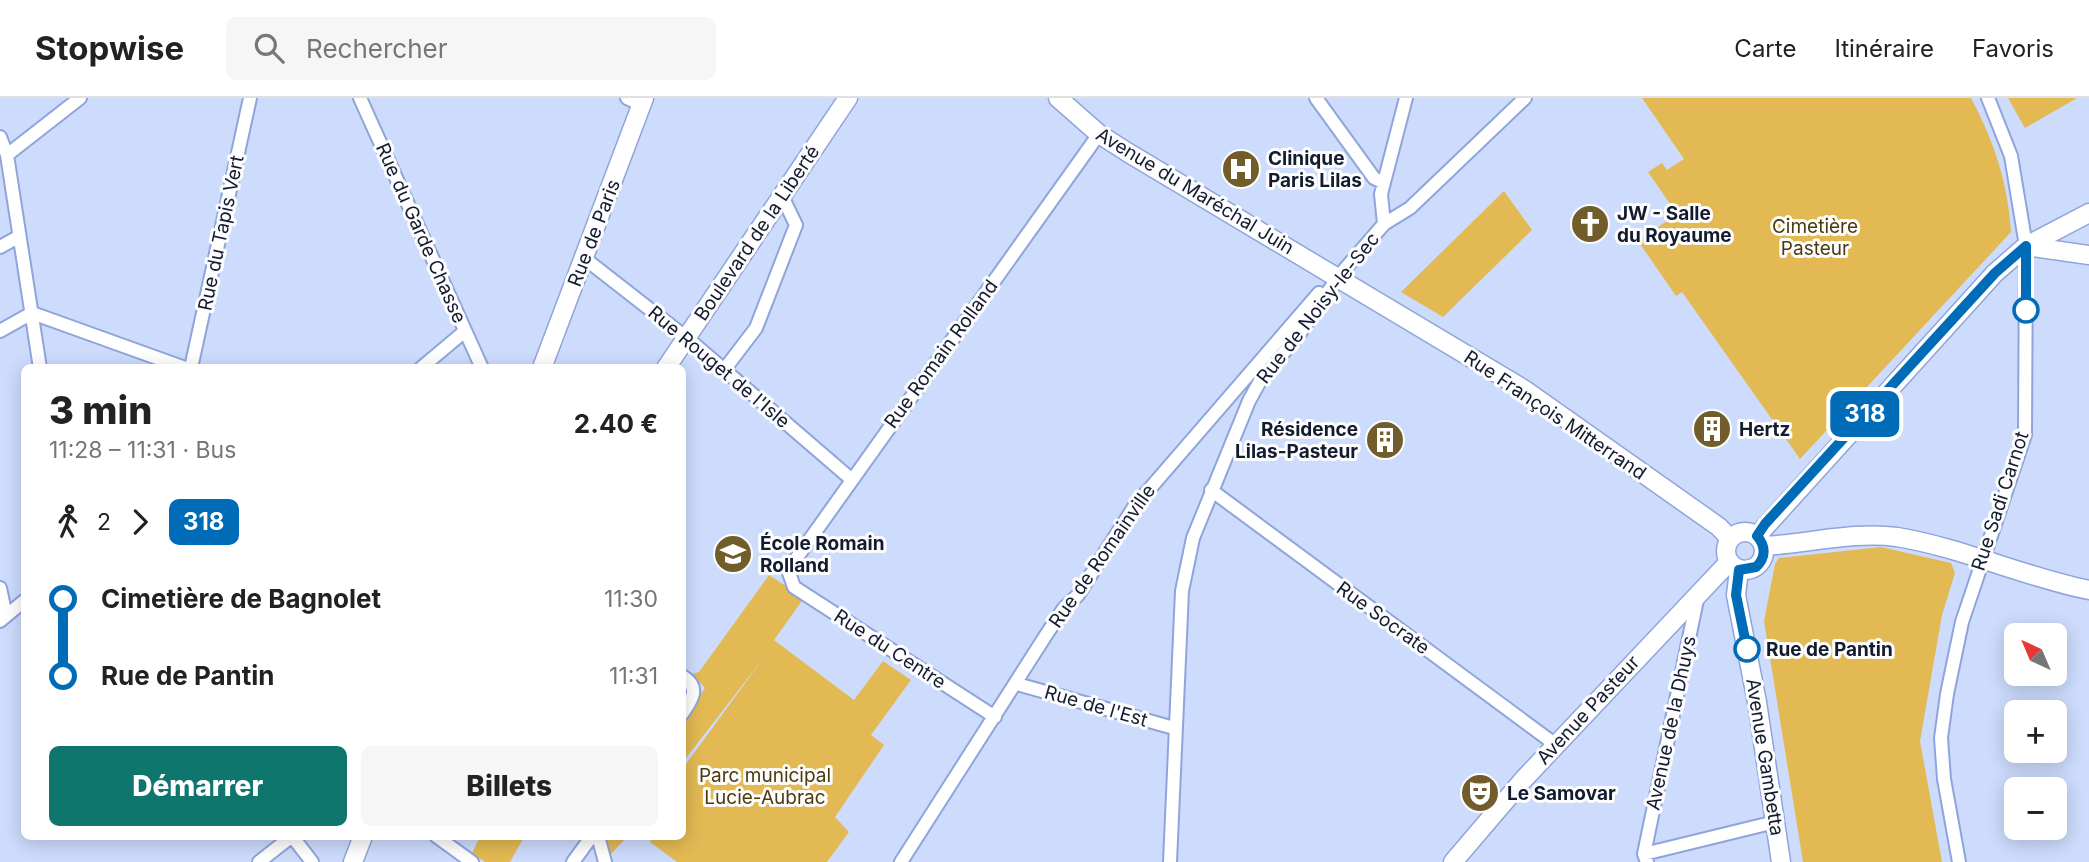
<!DOCTYPE html>
<html lang="fr">
<head>
<meta charset="utf-8">
<style>
	body { margin:0; font-family:Inter,sans-serif; background:#f6f6f6; color:#222; height:100vh; display:flex; flex-direction:column; font-size:26px; white-space:nowrap }
	* { box-sizing:border-box; margin:0 }
	p { font-size:23px; color:#767676 }
	.icon { flex:none; width:38px; height:38px; fill:none; stroke:currentColor; stroke-width:2; stroke-linecap:round; stroke-linejoin:round }
	.map { position:relative; flex:1; overflow:hidden }
	.details { position:absolute; left:21px; top:266px; width:665px; height:476px; display:flex; flex-direction:column; background:#fff; border-radius:10px; box-shadow:0 4px 18px #0003 }
	.details>* { flex:none }
	.badge { padding:0 14px; border-radius:10px; font-size:24px; line-height:46px }
	.needle { width:46px; rotate:316deg }
	.tools { position:absolute; left:2004px; top:525px; display:grid; gap:14px }
	.tools a { display:grid; place-items:center; width:63px; height:63px; border-radius:10px; background:#fff; box-shadow:0 4px 18px #0003; font-size:35px }
	.map>.badge { position:absolute; translate:-50% -50%; box-shadow:0 0 0 4px #fff }
	.legs { display:flex; align-items:center; gap:10px; height:77px; padding:0 28px; font-size:23px }
	.legs p { margin-inline-start:auto }
	.head { display:flex; align-items:center; justify-content:space-between; height:119px; padding:0 28px }
	h1 { font-size:38px; font-weight:800; line-height:52px }
	.cta { display:flex; gap:14px; margin-top:auto; padding:14px 28px }
	.cta a { flex:1; height:80px; border-radius:10px; background:#0f766e; color:#fff; font-size:28px; font-weight:800; line-height:80px; text-align:center }
	.cta a+a { background:#f6f6f6; color:#222 }
	ul { padding:0 28px; list-style:none }
	li { display:flex; align-items:center; gap:24px; height:77px; font-size:26px }
	li i { display:grid; place-items:center; width:10px; height:100%; margin:0 9px; background:currentColor }
	li i::after { content:''; width:18px; height:18px; margin:-9px; border:5px solid; border-radius:50%; background:#fff }
	li p { margin-inline-start:auto }
	li:first-child i { background:linear-gradient(#0000 50%,currentColor 0) }
	li:last-child i { background:linear-gradient(currentColor 50%,#0000 0) }
	header { display:flex; align-items:center; gap:42px; box-sizing:border-box; height:98px; padding:0 35px; background:#fff; border-bottom:2px solid #e0e0e0 }
	header strong { font-size:33px }
	nav { display:flex; gap:38px; margin-inline-start:auto; font-size:24px }
	.search { width:490px; height:63px; background:#f6f6f6; display:flex; align-items:center; gap:18px; box-sizing:border-box; padding:0 24px; border-radius:10px; color:#767676; font-size:26px }
	.map>svg:first-child { display:block }
	.green { fill:#e2b953 }
	.lines { fill:none; stroke-linecap:round; stroke-linejoin:round }
	.street-casing { stroke:#8fa5da; stroke-width:16 }
	.secondary-casing { stroke:#8fa5da; stroke-width:21 }
	.street { stroke:#fff; stroke-width:12 }
	.secondary { stroke:#fff; stroke-width:18 }
	.line-1-casing { stroke:#fff; stroke-width:16 }
	.line-1 { stroke:#006cb8; stroke-width:10 }
	.stop-1-dot { fill:#fff; stroke:#006cb8; stroke-width:3.5 }
	.labels { text-anchor:middle; dominant-baseline:central; stroke-width:6; stroke-linejoin:round; paint-order:stroke }
	.poi-label { font-size:19px; font-weight:bold; fill:#131b2f; stroke:#fdfdfd; text-anchor:start }
	.street-label { font-size:19px; fill:#131b2f; stroke:#fdfdfd }
	.park-label { font-size:19px; fill:#4c3b0e; stroke:#fdfdfd }
	.stop-label { font-size:19px; font-weight:bold; fill:#131b2f; stroke:#fdfdfd; text-anchor:start }
</style>
</head>
<body>
<header>
<strong>Stopwise</strong>
<div class="search"><svg class="icon" aria-label="search" viewBox="0 0 24 24"><circle cx="10" cy="10" r="6"/><path d="M15 15l6 6"/></svg>Rechercher</div>
<nav><a>Carte</a><a>Itinéraire</a><a>Favoris</a></nav>
</header>
<div class="map">
<svg width="2089" height="764" viewBox="0 0 2089 764">
	<rect width="100%" height="100%" fill="#cddcfd"/>
	<path class="green" d="M1642,0h329c23,43 37,85 40,134l-211,227 -118,-167 -6,4 -38,-55 39,-27 -29,-42 14,-9 5,7 17,-11z
		M2008,0h69l-52,30z
		M1504,93l28,39 -89,87 -42,-25z
		M1881,449l70,16 4,10 -13,42 -22,126 22,121h-139l-39,-241 11,-57 4,-6z
		M769,477l35,23 -30,42 80,60 29,-39 28,19 -40,55 13,10 -49,72 14,15 -22,30h-150l-27,-20 3,-5 29,-1 1,-68 82,-112 -82,106v-43l22,-31 -13,-14 7,-2z
		M603,738l24,1 -18,19z
		M480,739v-1l44,1 -14,25h-25l-13,-9z"/>
	<g class="lines">
		<defs>
			<path id="street" d="M360,0l122,270
				M627,0l15,7
				M1316,0l58,80 10,5
				M0,39l7,18 33,213
				M7,57l73,-57
				M1384,126l-3,-30 25,-96
				M0,149l18,-10
				M584,160l109,85 158,136
				M32,215l153,55
				M0,233l32,-18
				M191,270l59,-270
				M421,270l44,-37
				M724,272l32,-42 40,-103 -14,-29
				M1211,392l345,255
				M0,490l6,28
				M0,523l24,-20
				M682,578c19,11 10,24 0,38
				M1017,586l157,44
				M995,619l-201,-130 -6,-17 311,-436
				M292,738l20,26
				M436,738l36,26
				M598,738l7,26
				M1644,756l131,-32
				M259,764l33,-26
				M573,764l19,-26
				M901,764l145,-227 18,-27 14,-13 56,-88 185,-214
				M1170,764l12,-271 11,-53 56,-137 11,-20 40,-48 38,-56 46,-53 26,-16 115,-110
				M1647,764l-3,-8 54,-259
				M1959,764l-15,-83 -3,-41 6,-44 15,-72 63,-187 1,-189 -15,-90 -23,-58"/>
			<path id="secondary" d="M1058,0l41,36 28,18 398,238 194,137 11,12
				M2026,148l63,9
				M542,270l102,-270
				M666,270l182,-270
				M1726 453a19 19 0 1 1 38 0a19 19 0 1 1-38 0Z
				M1757,438l238,-263 31,-27 63,-33
				M1763,448c44,-2 91,-15 134,-9 66,11 127,40 192,53
				M1739,472l-3,25 21,107 24,160
				M353,764l10,-26
				M1453,764l70,-82 206,-218"/>
		</defs>
		<use href="#street" class="street-casing"/>
		<use href="#secondary" class="secondary-casing"/>
		<use href="#street" class="street"/>
		<use href="#secondary" class="secondary"/>
	</g>
	<g class="lines">
		<defs>
			<path id="line-1" d="M1747,551l-11,-54 3,-25 17,-3c10,-9 10,-21 1,-31l8,-12 230,-251 31,-27v64"/>
		</defs>
		<use href="#line-1" class="line-1-casing"/>
		<use href="#line-1" class="line-1"/>
	</g>
	<defs>
		<symbol id="hospital-disc" viewBox="-11 -11 22 22"><circle r="9.5" fill="#715c2b" stroke="#fdfdfd"/><path d="M-5-5h3v3.5h4V-5h3V5h-3V1.5h-4V5h-3Z" fill="#fff"/></symbol>
		<symbol id="church-disc" viewBox="-11 -11 22 22"><circle r="9.5" fill="#715c2b" stroke="#fdfdfd"/><path d="M-1.2-6h2.4v3.5h3.3v2.4h-3.3V6h-2.4V-.1h-3.3v-2.4h3.3Z" fill="#fff"/></symbol>
		<symbol id="building-disc" viewBox="-11 -11 22 22"><circle r="9.5" fill="#715c2b" stroke="#fdfdfd"/><path d="M-4-6H4V6H1V3H-1V6H-4ZM-2.5-4.3h1.7v1.8h-1.7ZM.8-4.3h1.7v1.8H.8ZM-2.5-1h1.7V.8h-1.7ZM.8-1h1.7V.8H.8Z" fill="#fff"/></symbol>
		<symbol id="school-disc" viewBox="-11 -11 22 22"><circle r="9.5" fill="#715c2b" stroke="#fdfdfd"/><path d="M0-5L7-2L0 1L-7-2ZM-4 1L0 2.5L4 1V4Q0 6-4 4Z" fill="#fff"/></symbol>
		<symbol id="theatre-disc" viewBox="-11 -11 22 22"><circle r="9.5" fill="#715c2b" stroke="#fdfdfd"/><path d="M-5-5.5Q0-4 5-5.5V0Q5 5 0 6Q-5 5-5 0ZM-3.3-2.5H-1v1.5H-3.3ZM1-2.5H3.3v1.5H1ZM-2.8 1Q0 5.5 2.8 1Z" fill="#fff"/></symbol>
	</defs>
	<g fill-rule="evenodd">
		<use href="#hospital-disc" x="1219" y="49" width="44" height="44"/>
		<use href="#church-disc" x="1568" y="104" width="44" height="44"/>
		<use href="#building-disc" x="1690" y="309" width="44" height="44"/>
		<use href="#building-disc" x="1363" y="320" width="44" height="44"/>
		<use href="#school-disc" x="711" y="434" width="44" height="44"/>
		<use href="#theatre-disc" x="1458" y="673" width="44" height="44"/>
	</g>
	<g class="stop-1-dot">
		<circle cx="2026" cy="212" r="12"/>
		<circle cx="1747" cy="551" r="12"/>
	</g>
	<g class="labels">
		<g class="poi-label">
			<text x="1268" y="60">Clinique<tspan x="1268" dy="22">Paris Lilas</tspan></text>
			<text x="1617" y="115">JW - Salle<tspan x="1617" dy="22">du Royaume</tspan></text>
			<text x="1358" y="331" text-anchor="end">Résidence<tspan x="1358" dy="22">Lilas-Pasteur</tspan></text>
			<text x="1739" y="331">Hertz</text>
			<text x="760" y="445">École Romain<tspan x="760" dy="22">Rolland</tspan></text>
			<text x="1507" y="695">Le Samovar</text>
		</g>
		<g class="street-label">
			<text transform="translate(1195 93) rotate(31)">Avenue du Maréchal Juin</text>
			<text transform="translate(221 135) rotate(-78)">Rue du Tapis Vert</text>
			<text transform="translate(421 135) rotate(66)">Rue du Garde Chasse</text>
			<text transform="translate(594 135) rotate(-69)">Rue de Paris</text>
			<text transform="translate(757 135) rotate(-56)">Boulevard de la Liberté</text>
			<text transform="translate(1318 210) rotate(-52)">Rue de Noisy-le-Sec</text>
			<text transform="translate(941 256) rotate(-54)">Rue Romain Rolland</text>
			<text transform="translate(719 269) rotate(40)">Rue Rouget de l'Isle</text>
			<text transform="translate(1555 317) rotate(34)">Rue François Mitterrand</text>
			<text transform="translate(2000 403) rotate(-72)">Rue Sadi Carnot</text>
			<text transform="translate(1102 458) rotate(-55)">Rue de Romainville</text>
			<text transform="translate(1383 520) rotate(36)">Rue Socrate</text>
			<text transform="translate(890 551) rotate(33)">Rue du Centre</text>
			<text transform="translate(1096 608) rotate(16)">Rue de l'Est</text>
			<text transform="translate(1588 612) rotate(-47)">Avenue Pasteur</text>
			<text transform="translate(1671 625) rotate(-78)">Avenue de la Dhuys</text>
			<text transform="translate(1765 659) rotate(81)">Avenue Gambetta</text>
		</g>
		<g class="park-label">
			<text x="1815" y="128">Cimetière<tspan x="1815" dy="22">Pasteur</tspan></text>
			<text x="765" y="677">Parc municipal<tspan x="765" dy="22">Lucie-Aubrac</tspan></text>
		</g>
		<g class="stop-label">
			<text x="1766" y="551">Rue de Pantin</text>
		</g>
	</g>
</svg>
<div class="tools">
<a><svg class="needle" viewBox="-14 -14 28 28"><path d="M0-13l5 13h-10z" fill="#e53935"/><path d="M0 13l5-13h-10z" fill="#767676"/></svg></a>
<a>+</a>
<a>−</a>
</div>
<b class="badge" style="left:1865px;top:316px;background:#006cb8;color:#fff">318</b>
<section class="details">
<div class="head"><div><h1>3 min</h1><p>11:28 – 11:31 · Bus</p></div><b>2.40 €</b></div>
<div class="legs"><svg class="icon" aria-label="walk" viewBox="0 0 24 24"><circle cx="13" cy="4" r="2"/><path d="M13 8l-2 6 4 7M11 14l-3 7M7 12l3-4h3l4 4"/></svg>2<svg class="icon" aria-label="forward" viewBox="0 0 24 24"><path d="M9 5l7 7-7 7"/></svg><b class="badge" style="background:#006cb8;color:#fff">318</b></div>
<ul>
<li><i style="color:#006cb8"></i><b>Cimetière de Bagnolet</b><p>11:30</p></li>
<li><i style="color:#006cb8"></i><b>Rue de Pantin</b><p>11:31</p></li>
</ul>
<div class="cta"><a>Démarrer</a><a>Billets</a></div>
</section>
</div>
</body>
</html>
